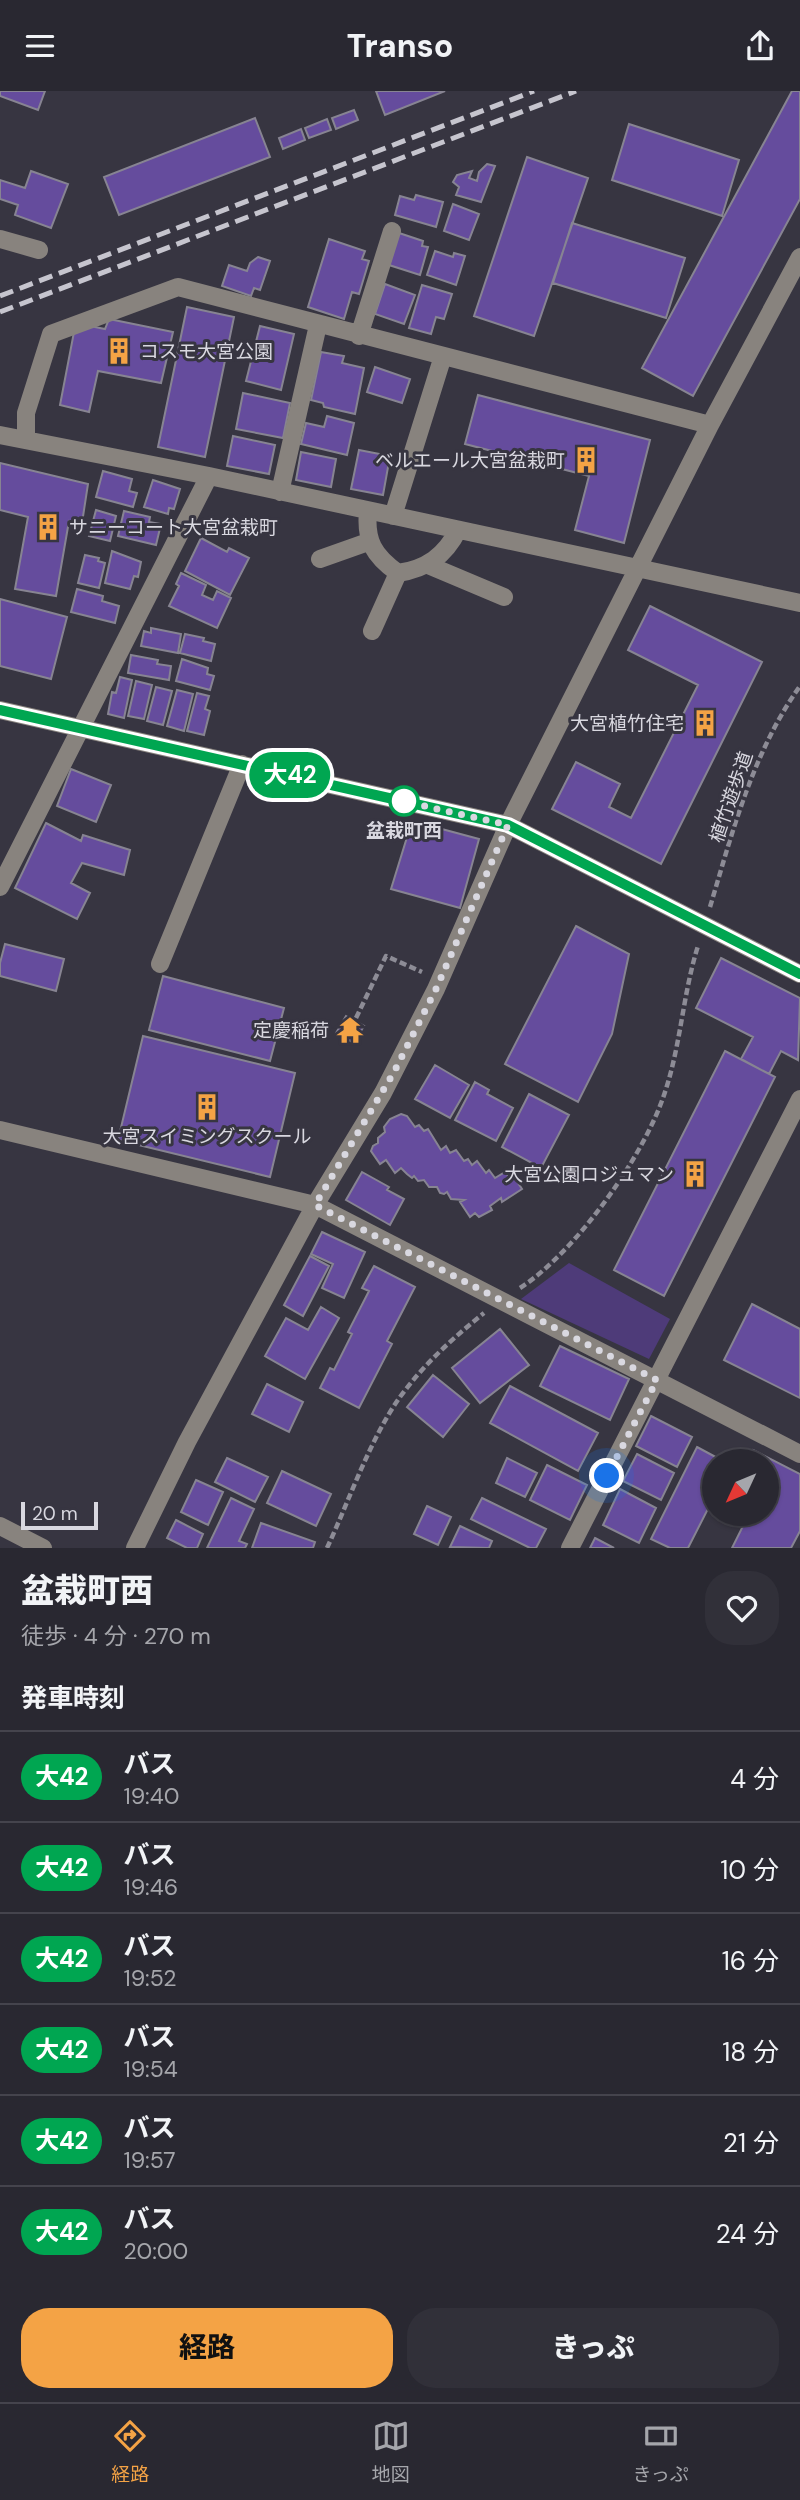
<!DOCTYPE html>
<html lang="ja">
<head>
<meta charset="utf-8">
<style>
	body { margin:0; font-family:"DM Sans","Noto Sans JP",sans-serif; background:#313039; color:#f1f3f6; height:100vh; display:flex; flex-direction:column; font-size:26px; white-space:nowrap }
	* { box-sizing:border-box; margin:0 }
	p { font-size:23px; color:#a5a6ab }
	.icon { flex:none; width:38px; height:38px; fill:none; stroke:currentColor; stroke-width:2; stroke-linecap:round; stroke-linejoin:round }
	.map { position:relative; height:1457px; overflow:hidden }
	.details { display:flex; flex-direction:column; background:#292831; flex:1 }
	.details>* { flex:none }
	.badge { padding:0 14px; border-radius:23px; font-size:24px; line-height:46px }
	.needle { width:46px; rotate:226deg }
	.controls { position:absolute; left:702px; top:1358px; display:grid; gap:14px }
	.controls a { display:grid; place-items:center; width:77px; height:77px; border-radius:50%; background:#292831; box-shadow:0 2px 5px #0004,0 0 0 2px #45444d; font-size:35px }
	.scale { position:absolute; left:21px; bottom:18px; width:77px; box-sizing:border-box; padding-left:7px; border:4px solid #d9d8e0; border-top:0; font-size:19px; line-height:24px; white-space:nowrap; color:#d9d8e0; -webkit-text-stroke:5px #373541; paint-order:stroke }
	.you { position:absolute; width:35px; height:35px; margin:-18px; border:5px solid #fff; border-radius:50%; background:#1a73e8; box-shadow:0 0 0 10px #1a73e833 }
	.map>.badge { position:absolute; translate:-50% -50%; box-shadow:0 0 0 4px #fff }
	h2 { padding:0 21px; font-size:26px; line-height:63px }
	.round { display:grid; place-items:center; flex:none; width:74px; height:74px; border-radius:28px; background:#313039 }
	.head { display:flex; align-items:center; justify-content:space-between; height:119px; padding:0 21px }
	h1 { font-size:33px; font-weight:800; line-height:52px }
	.button { display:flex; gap:14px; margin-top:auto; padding:14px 21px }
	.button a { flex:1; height:80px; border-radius:28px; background:#f4a345; color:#111; font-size:28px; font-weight:800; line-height:80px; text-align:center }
	.button a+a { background:#313039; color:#f1f3f6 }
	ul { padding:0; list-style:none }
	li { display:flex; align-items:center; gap:21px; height:91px; padding:0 21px; border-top:2px solid #45444d }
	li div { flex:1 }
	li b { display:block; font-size:26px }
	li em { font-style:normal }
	li .badge { min-width:77px; font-weight:700; text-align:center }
	header { display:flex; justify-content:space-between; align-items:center; height:91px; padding:0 21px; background:#292831; font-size:32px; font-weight:800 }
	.tabs { display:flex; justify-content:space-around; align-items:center; height:98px; border-top:2px solid #45444d; background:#292831; font-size:19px; color:#a5a6ab }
	.tabs a { display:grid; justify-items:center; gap:4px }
	.tabs .active { color:#f4a345 }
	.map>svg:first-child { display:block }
	.green { fill:#4e3b79 }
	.building { fill:#654c9d; stroke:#878492; stroke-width:2 }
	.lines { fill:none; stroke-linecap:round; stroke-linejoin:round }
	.path { stroke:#8d8c96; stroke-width:4.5; stroke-dasharray:7 3.5; stroke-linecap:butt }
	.minor { stroke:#88837e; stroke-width:18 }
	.rail { stroke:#c6c5ce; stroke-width:5; stroke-dasharray:14 7; stroke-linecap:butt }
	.line-casing { stroke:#fff; stroke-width:16 }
	.line { stroke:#00a651; stroke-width:10 }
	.walk { stroke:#d9d8e0; stroke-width:7; stroke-dasharray:0 12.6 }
	.stop-dot { fill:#fff; stroke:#00a651; stroke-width:3.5 }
	.labels { text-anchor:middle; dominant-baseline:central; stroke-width:6; stroke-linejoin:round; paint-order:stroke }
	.poi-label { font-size:19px; fill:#d9d8e0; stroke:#373541; text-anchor:end }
	.street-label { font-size:19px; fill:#d9d8e0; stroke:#373541 }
	.stop-label { font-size:19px; font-weight:bold; fill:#d9d8e0; stroke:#373541 }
</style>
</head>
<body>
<header><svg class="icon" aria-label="menu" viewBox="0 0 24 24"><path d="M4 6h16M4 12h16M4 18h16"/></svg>Transo<svg class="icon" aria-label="share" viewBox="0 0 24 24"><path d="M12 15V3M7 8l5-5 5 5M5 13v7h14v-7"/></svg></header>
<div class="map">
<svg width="800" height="1457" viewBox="0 0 800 1457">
	<rect width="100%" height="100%" fill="#373541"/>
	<path class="green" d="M569,1172l101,56 -21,40 -128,-60z"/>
	<path class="building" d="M0,0h45l-7,19 -38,-14z
		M376,0h69l-60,24z
		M792,0h8v108l-107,197 -51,-28z
		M354,19l4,10 -22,9 -4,-11z
		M255,27l15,39 -151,58 -15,-38z
		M327,28l4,11 -22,8 -4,-10z
		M629,33l110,36 -17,56 -110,-36z
		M301,38l4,11 -22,9 -4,-11z
		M527,66l61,21 -54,158 -60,-20z
		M487,73l8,2 -14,36 -25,-7 3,-8 -6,-5 4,-7 15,-4 -3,7 8,3 2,-9z
		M31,80l37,13 -17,44 -36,-13 3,-10 -18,-6v-19l25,8z
		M416,104l27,7 -7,25 -41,-12 5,-19 14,4z
		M453,113l26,10 -10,26 -25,-9z
		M572,132l113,35 -19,60 -113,-35z
		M399,142l24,8 -1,5 6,1 -8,28 -31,-10z
		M329,148l36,12 -3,8 7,2 -10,33 -7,-2 -8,27 -36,-12z
		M435,160l18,6 1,-4 11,3 -9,29 -29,-10z
		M258,166l12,4 -10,29 -6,-2 -3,8 -29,-10 7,-21 18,6 3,-8z
		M385,193l30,11 -11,29 -29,-10z
		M422,194l30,9 -8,25 -8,-2 -5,17 -22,-6z
		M187,216l47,10 -29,140 -47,-10z
		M109,228l64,13 -12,51 -63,-12 -9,41 -29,-7 14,-73 16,-6 15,3z
		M260,235l34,8 -13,56 -35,-9z
		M321,261l23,4 -2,7 22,5 -9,46 -31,-7 -1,-4 -12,-3z
		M375,276l35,12 -8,24 -35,-11z
		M243,302l47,10 -7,35 -47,-9z
		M478,304l172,45 -26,103 -49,-13 14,-54 -124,-32z
		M327,325l27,7 -7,32 -46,-11 5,-21 18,4z
		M233,345l42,9 -6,29 -42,-8z
		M359,359l31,6 -7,39 -32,-6z
		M301,361l35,7 -5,28 -35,-7z
		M0,372l88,21 -6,39 -13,-2 -13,75 -41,-7 13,-72 -28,-7z
		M103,380l29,8 -3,12 8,2 -4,14 -37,-10z
		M153,389l27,9 -6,20 -5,-1 -1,6 -24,-7z
		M96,419l20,6 -6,25 -21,-5z
		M124,420l26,6 -1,5 12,2 -5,21 -38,-9z
		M201,447l26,14 2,-4 20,10 -19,37 -45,-24z
		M112,460l29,11 -3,15 -4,-1 -4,13 -25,-6z
		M85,464l14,3 -1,3 7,2 -6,25 -21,-5z
		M181,482l25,12 -4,10 11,5 4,-9 14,7 -14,30 -48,-22 10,-20 -3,-2z
		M77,498l26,7 -1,5 17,5 -4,17 -44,-11z
		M0,508l67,18 -16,62 -51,-13z
		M650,515l112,56 -101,202 -109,-55 24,-47 44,22 -11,23 22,11 67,-133 -70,-35z
		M151,537l30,6 -3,19 -37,-7 3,-15 7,2z
		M185,543l19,4 -1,3 12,3 -4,17 -31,-8z
		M131,564l27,5 -1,4 14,2 -2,14 -41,-7z
		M182,568l26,9 -1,6 7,2 -4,14 -34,-9z
		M120,586l12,3 -8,38 -16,-4 4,-22 4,1z
		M136,590l16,4 -8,34 -16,-3z
		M156,596l16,4 -9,34 -16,-4z
		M177,599l16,4 -9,37 -17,-5z
		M197,602l12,3 -4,13 5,2 -6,24 -17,-4z
		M71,678l40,16 -15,37 -39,-16z
		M412,730l67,18 -19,69 -69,-19z
		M46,732l35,18 2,-6 47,15 -6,25 -42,-12 -11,20 19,10 -13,26 -62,-31z
		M576,835l53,28 -17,80 -34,68 -73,-38z
		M5,853l59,15 -8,32 -56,-15v-13z
		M721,867l79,40 -2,62 -17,-9 -12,23 -28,-15 12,-22 -57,-29z
		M163,885l121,32 -14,53 -121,-31z
		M346,925l18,10 -10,17 -18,-10z
		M143,945l152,37 -25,104 -152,-37z
		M725,960l50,26 -111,219 -50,-26z
		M435,974l34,20 -19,33 -35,-19z
		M475,991l14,8 -2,4 26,14 -17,33 -41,-21z
		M529,1003l40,21 -28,53 -39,-21z
		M401,1023l6,2 8,11 4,-2 5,6 4,-2 13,21 5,-4 4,7 6,-3 8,11 4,-2 4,6 5,-4 9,12 3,-3 6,8 10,-6 6,7 3,-2 8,12 -20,13 -1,-4 -11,8 2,4 -13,7 -4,-4 -5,4 -10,-15 4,-2 -13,-1 -4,-7 -3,2 -4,-1 -3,-6h-8l-5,-7 -6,1 -4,-5 -2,2 -5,-4 -6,-6 -6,5 -9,-13 -6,4 -9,-13 2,-5 5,-3v-5l7,-6 -1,-5 6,-8z
		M362,1081l27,15 -2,3 17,9 -14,26 -44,-25z
		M322,1141l43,20 -21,46 -22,-10 11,-24 -22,-10z
		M310,1165l19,10 -26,50 -19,-11z
		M374,1175l41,21 -28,54 5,3 -33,64 -39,-20 10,-20 4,2 18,-36 -4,-2 21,-41 -7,-3z
		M752,1213l48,25v69l-76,-38z
		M321,1216l18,11 -34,61 -40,-23 21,-38 22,12z
		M500,1238l29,36 -49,38 -28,-35z
		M560,1255l69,33 -19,41 -70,-34z
		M433,1284l36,29 -26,33 -36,-30z
		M267,1293l36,18 -14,30 -37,-18z
		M510,1295l88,47 -20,38 -88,-48z
		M651,1325l41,21 -15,30 -41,-21z
		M697,1356l26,14h-9v36l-26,51h-18l-19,-9z
		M753,1359l47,24v57l-9,17h-59l17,-34h17v-53h-18z
		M637,1363l37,19 -13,27 -38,-19z
		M227,1367l41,19 -13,25 -40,-20z
		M507,1367l30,15 -12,24 -29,-14z
		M547,1374l40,20 -17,35 -40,-20z
		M282,1380l49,23 -15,32 -49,-23z
		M196,1389l27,12 -15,33 -27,-13z
		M620,1398l36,19 -17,35 -36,-18z
		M231,1407l23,11 -15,32 8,3 -2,4h-38z
		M482,1407l64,31 -10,19h-6l-59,-29z
		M427,1415l24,11 -13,28 -24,-11z
		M176,1429l27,14 -6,14h-10l-20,-10z
		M261,1432l54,19 -2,6h-61z
		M460,1435l32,15 -3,7 -39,-1z
		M595,1447l19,10h-24z"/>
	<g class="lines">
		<path class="path" d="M710,816c23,-77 43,-155 90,-221
			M356,927l30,-62 36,16
			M520,1197c56,-36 125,-133 145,-196 16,-48 18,-99 33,-146
			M327,1457c22,-47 43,-109 73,-151 24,-33 53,-59 84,-84"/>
		<path class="minor" d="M0,148l39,11
			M359,245l33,-105
			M0,344l209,41 591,127
			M26,349v-27l25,-79 127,-47 532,138
			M280,401l38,-167
			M368,420c-3,30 6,45 30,62 28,-4 47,-17 60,-43
			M393,425l50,-160
			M320,468l48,-17
			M428,474l76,32
			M372,540l26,-58
			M0,619l508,115 292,149
			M0,796l209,-411
			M160,873l82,-200
			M0,1039l315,75 485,249
			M0,1435l43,22
			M135,1457l52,-106 128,-237 68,-112 53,-104 72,-164 202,-400 90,-168
			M570,1457l230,-449"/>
		<path class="rail" d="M0,205l534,-205
			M0,221l576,-221"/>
	</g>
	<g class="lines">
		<defs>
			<path id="line" d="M0,619l508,115 292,149"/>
		</defs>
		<use href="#line" class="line-casing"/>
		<use href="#line" class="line"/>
		<path class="walk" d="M404,710h-2l106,24 -72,164 -42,83 -79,133 342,175 -50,96"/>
	</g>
	<defs>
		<symbol id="building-bare" viewBox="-9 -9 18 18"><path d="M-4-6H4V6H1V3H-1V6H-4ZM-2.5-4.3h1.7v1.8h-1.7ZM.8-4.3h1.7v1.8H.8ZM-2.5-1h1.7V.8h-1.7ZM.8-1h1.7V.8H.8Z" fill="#f4a345" stroke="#373541" stroke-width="2.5" paint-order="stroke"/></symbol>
		<symbol id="temple-bare" viewBox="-9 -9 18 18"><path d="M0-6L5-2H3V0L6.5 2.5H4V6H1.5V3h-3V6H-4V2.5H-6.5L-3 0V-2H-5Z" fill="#f4a345" stroke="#373541" stroke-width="2.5" paint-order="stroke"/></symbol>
	</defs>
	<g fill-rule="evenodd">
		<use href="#building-bare" x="100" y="241" width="38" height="38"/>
		<use href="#building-bare" x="567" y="350" width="38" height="38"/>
		<use href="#building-bare" x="29" y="417" width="38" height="38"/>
		<use href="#building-bare" x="686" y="613" width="38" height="38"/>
		<use href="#temple-bare" x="331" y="920" width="38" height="38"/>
		<use href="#building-bare" x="188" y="997" width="38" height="38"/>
		<use href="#building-bare" x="676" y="1064" width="38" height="38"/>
	</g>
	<circle class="stop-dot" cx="404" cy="710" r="14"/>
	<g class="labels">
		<g class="poi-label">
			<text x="140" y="260" text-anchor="start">コスモ大宮公園</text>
			<text x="565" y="369">ベルエール大宮盆栽町</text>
			<text x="69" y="436" text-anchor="start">サニーコート大宮盆栽町</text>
			<text x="684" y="632">大宮植竹住宅</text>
			<text x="329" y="939">定慶稲荷</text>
			<text x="207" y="1045" text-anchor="middle">大宮スイミングスクール</text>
			<text x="674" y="1083">大宮公園ロジュマン</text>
		</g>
		<g class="street-label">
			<text transform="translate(731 706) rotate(-71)">植竹遊歩道</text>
		</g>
		<g class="stop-label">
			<text x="404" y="739">盆栽町西</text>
		</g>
	</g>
</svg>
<div class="controls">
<a><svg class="needle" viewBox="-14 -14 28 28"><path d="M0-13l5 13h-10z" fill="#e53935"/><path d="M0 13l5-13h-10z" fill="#a5a6ab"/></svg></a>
</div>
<div class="scale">20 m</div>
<div class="you" style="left:607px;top:1385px"></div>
<b class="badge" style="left:290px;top:684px;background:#00a651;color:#fff">大42</b>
</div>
<section class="details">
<div class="head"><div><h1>盆栽町西</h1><p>徒歩 · 4 分 · 270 m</p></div><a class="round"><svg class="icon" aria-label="heart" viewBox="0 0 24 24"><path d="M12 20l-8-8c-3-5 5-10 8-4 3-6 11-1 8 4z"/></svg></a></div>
<h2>発車時刻</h2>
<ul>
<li><span class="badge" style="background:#00a651;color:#fff">大42</span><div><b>バス</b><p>19:40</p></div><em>4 分</em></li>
<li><span class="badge" style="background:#00a651;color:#fff">大42</span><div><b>バス</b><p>19:46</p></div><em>10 分</em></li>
<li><span class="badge" style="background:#00a651;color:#fff">大42</span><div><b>バス</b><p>19:52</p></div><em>16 分</em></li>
<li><span class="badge" style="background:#00a651;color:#fff">大42</span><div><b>バス</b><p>19:54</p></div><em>18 分</em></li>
<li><span class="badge" style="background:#00a651;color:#fff">大42</span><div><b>バス</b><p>19:57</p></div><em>21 分</em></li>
<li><span class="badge" style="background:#00a651;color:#fff">大42</span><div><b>バス</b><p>20:00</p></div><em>24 分</em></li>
</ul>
<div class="button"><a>経路</a><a>きっぷ</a></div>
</section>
<nav class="tabs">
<a class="active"><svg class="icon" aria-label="directions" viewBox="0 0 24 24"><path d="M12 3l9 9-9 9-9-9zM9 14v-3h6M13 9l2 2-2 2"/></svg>経路</a>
<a><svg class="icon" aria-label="map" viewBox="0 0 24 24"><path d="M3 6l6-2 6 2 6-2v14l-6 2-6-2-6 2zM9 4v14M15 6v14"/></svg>地図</a>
<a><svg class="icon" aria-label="tickets" viewBox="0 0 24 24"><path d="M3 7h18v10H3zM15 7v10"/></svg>きっぷ</a>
</nav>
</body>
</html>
